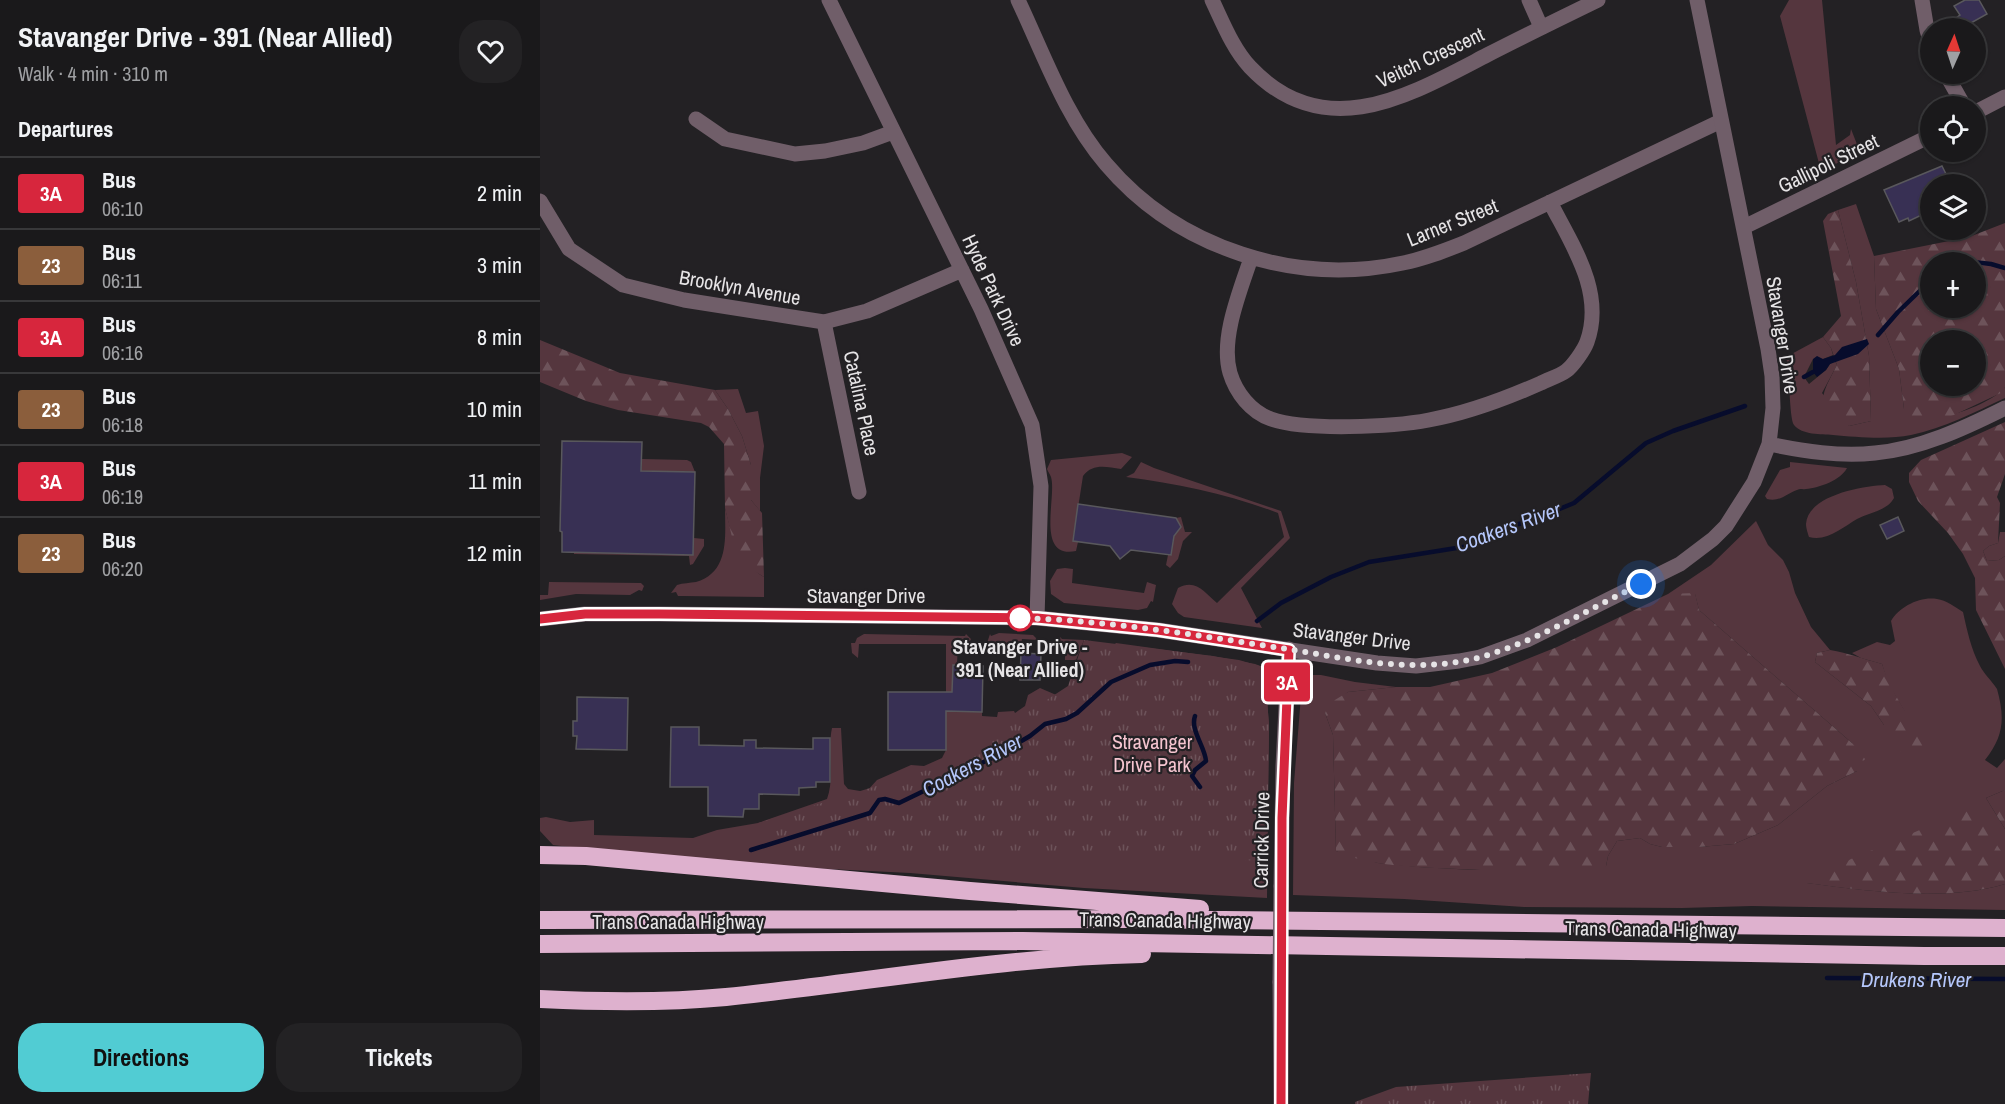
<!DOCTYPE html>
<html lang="en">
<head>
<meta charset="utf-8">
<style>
	body { margin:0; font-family:"Archivo Narrow",sans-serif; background:#232224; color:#f1f3f6; height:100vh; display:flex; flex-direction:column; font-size:22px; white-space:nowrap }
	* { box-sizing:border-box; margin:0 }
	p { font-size:20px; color:#9fa0a3 }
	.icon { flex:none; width:33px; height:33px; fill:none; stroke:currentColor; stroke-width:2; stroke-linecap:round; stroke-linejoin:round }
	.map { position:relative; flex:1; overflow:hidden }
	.drawer { display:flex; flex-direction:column; background:#1a191b; width:540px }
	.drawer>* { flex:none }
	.badge { padding:0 12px; border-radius:4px; font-size:21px; line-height:39px }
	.needle { width:39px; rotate:3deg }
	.tools { position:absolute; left:1380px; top:18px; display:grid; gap:12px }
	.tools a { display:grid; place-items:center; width:66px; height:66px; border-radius:50%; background:#1a191b; box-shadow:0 2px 4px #0004,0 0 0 2px #38383a; font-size:30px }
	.you { position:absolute; width:30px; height:30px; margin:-15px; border:4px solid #fff; border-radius:50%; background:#1a73e8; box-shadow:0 0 0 9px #1a73e833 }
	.map>.badge { position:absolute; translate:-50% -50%; box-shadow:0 0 0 3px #fff }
	h2 { padding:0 18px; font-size:22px; line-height:54px }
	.round { display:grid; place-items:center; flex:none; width:63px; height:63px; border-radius:24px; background:#232224 }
	.overview { display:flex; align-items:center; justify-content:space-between; height:102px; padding:0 18px }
	h1 { font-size:28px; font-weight:700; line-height:45px }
	.cta { display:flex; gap:12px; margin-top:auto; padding:12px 18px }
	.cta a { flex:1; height:69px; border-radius:24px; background:#51ccd3; color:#111; font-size:24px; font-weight:700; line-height:69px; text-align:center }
	.cta a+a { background:#232224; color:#f1f3f6 }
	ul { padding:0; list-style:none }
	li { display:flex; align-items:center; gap:18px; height:72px; padding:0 18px; border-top:2px solid #38383a }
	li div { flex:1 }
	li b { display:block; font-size:22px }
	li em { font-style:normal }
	li .badge { min-width:66px; font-weight:700; text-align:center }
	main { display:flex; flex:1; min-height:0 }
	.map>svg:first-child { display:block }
	.grass { fill:#55363e }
	.forest { fill:url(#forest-firs); fill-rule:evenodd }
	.park { fill:url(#park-tufts) }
	.water { fill:#070c2c }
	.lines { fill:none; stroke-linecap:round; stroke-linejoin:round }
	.stream { stroke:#070c2c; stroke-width:4.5 }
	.building { fill:#383054; stroke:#59585c; stroke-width:1.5 }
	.minor { stroke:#705e69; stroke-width:15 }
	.tertiary { stroke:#705e69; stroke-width:15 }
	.motorway { stroke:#deb1ce; stroke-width:18 }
	.tertiary-bridge { stroke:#705e69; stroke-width:15 }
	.line-casing { stroke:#fff; stroke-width:14 }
	.line { stroke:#d7263d; stroke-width:9 }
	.walk { stroke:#e6e4e6; stroke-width:6; stroke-dasharray:0 10.8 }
	.stop-dot { fill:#fff; stroke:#d7263d; stroke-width:3 }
	.labels { text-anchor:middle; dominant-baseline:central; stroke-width:4.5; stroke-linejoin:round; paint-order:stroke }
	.street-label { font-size:20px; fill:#e6e4e6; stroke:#232124 }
	.stop-label { font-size:20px; font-weight:bold; fill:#e6e4e6; stroke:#232124 }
	.park-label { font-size:20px; fill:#f5c5d0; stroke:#232124 }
	.water-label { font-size:21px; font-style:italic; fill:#b5c7fb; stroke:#232124 }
</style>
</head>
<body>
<main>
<section class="drawer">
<div class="overview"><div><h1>Stavanger Drive - 391 (Near Allied)</h1><p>Walk · 4 min · 310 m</p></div><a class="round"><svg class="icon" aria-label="heart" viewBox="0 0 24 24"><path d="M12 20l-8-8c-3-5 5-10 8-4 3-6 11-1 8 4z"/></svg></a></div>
<h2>Departures</h2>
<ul>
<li><span class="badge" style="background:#d7263d;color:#fff">3A</span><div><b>Bus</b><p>06:10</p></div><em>2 min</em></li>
<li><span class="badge" style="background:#8b5e3c;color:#fff">23</span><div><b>Bus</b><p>06:11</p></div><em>3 min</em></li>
<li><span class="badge" style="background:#d7263d;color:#fff">3A</span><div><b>Bus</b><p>06:16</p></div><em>8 min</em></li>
<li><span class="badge" style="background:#8b5e3c;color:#fff">23</span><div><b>Bus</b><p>06:18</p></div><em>10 min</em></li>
<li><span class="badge" style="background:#d7263d;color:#fff">3A</span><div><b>Bus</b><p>06:19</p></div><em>11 min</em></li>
<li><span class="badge" style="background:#8b5e3c;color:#fff">23</span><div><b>Bus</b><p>06:20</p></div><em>12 min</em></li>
</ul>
<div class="cta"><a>Directions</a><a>Tickets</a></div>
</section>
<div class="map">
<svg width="1465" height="1104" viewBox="0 0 1465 1104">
	<defs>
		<pattern id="forest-firs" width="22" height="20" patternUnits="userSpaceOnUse" patternTransform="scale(1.5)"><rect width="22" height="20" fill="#55363e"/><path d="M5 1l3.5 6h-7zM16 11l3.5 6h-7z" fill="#6d535a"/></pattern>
		<pattern id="park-tufts" width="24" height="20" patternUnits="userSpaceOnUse" patternTransform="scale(1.5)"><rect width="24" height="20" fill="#55363e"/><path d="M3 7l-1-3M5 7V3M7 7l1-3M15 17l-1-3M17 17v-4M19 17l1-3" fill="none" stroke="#6d535a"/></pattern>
	</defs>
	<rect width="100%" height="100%" fill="#232124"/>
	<path class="grass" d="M1249,0h33l14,145 14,-10 1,-6 9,23 -39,19 -41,-155z
		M1316,204l18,52 2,53 23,60 5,40c16,1 32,5 47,5 11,0 50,-18 54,-27v11c-30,14 -61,30 -94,37 -23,5 -55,2 -78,0 -12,-1 -31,0 -39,-10 -5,-7 -4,-54 -8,-68l37,-20 8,11 2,7 -10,4h-10l-9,18 5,7 17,-14 4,-6 5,-3 2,4 -15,28 27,33 22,-5 -2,-65 -13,-74 -18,-72z
		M198,389l8,24 12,-2 6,35 -4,32v33l-9,-11v-35l-9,-29 -14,-27 -13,-19z
		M582,453l10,4 -11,12c-15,-2 -28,-6 -38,7l-10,64 5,2 -2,9c-41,8 -19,-54 -25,-74 -1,-3 -3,-5 -4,-8l4,-9z
		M102,459l45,1 4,2 4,10 -54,-1z
		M601,462l13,6 127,43 9,27 -49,50 21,40 -78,-11 -6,-4 -6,-9 6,-16c18,-10 27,5 39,15l67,-66 -6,-24c-50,-19 -100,-29 -152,-36l8,-4z
		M1250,462l57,6c-6,12 -28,20 -41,21 -5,1 -4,-1 -9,1 -11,4 -17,12 -30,9l-2,-3 15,-26 10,-3z
		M1345,485l7,4 2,9c-7,13 -24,14 -37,21 -14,8 -30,23 -48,18 -1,-3 -3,-9 -3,-13 2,-29 57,-38 79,-39z
		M185,508c7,27 13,53 39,69v20l-82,-1h-4l-2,-4 -5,1 6,-8c6,-2 13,-2 19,-3 34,-10 29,-46 29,-74z
		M641,517l4,15h7l-9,9 -5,18 -8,9 -4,-3 2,-10h3l3,-19 7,-9 -5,-9z
		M1216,521l12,24 15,15 6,12 6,21 16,34 19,23 -13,3 -2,9 56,44 13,19 21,-13 -17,-29 -6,-19 -21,-6 -9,-5 25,-11 13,3 5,-4 -4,-20c8,-14 29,-25 46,-22 9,1 18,8 26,13 4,18 8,37 17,54 4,8 12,15 17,23 8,29 7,47 -12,71l12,8 8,-9v31l-19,8 19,31v29l-198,25c60,8 140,19 198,1v26l-253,-4 -70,2 -158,-1 -120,-8 -111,-4 1,-112 8,-100 8,-8h11l34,7 41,5 -48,5 -23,21 8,22 3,116 42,12 41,4 56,3 131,-4 2,-10 9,-15 23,-3 10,6 12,3h37l35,-3 44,-19 49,-39 30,-15 -5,-28 -153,-133 -4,-16h-27l43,-29z
		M1460,532h5v24l-6,4 -12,1 -4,-10 6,-5 9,-3z
		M154,538l10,1v7l-11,18 -3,1 -1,-9 -115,-2v-2l119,3z
		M525,568l8,1 -1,14 72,10 3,-11 9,3 -3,17 -2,-1 -4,7 -9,2 -74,-7 -13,-9 -1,-13 7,-12z
		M9,582l92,1 3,3 -2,5 -3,-1 -9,5 -54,-1 -36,6v-5h8z
		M459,633l34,2 5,5 -16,-1 -1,7 -34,-3 3,-9 1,2z
		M324,634l101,2 1,-2 5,5 -1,2h-12l-1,24h-4l-1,46 30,1v4l15,1 1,-5 16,-1 1,2 10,-7 3,-11 12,-7 21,9 55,-54 123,17 24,7 2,6 4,52 -2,173 -183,-10 -174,-15 -142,-7 -147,-13 -68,-8 -13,-14v-13l6,-1 24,5 24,-2v15l99,3 24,-8 41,-7 69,-24c8,-21 0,-48 5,-71h9l3,56 4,5 18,3 11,-12 34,-15 13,1 18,-8 4,-8v-106h-87l-1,14 -6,-5 -1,-10h4l2,-5z
		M520,637l2,2 22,1 -8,20h-11v-17l-8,-1z"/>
	<path class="forest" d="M1298,210l18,72 13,74 2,65 -22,5c-35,-22 -29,-28 -12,-61l-6,-17 -8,-11 18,-21 -18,-95 5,-7z
		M1465,223v164l-2,5 -49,23 -31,10 -11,-4 -8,-12 -5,-40 -23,-60 -2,-53 95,-19zM1390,262h46v46h-46zM1390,340h46v46h-46z
		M0,340l80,33 95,17 13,19 14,27 9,29v35l11,13 2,64 -13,-8 -11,-14 -8,-18 -7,-29 -1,-64 -15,-17 -8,-4 -83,-13 -32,-9 -46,-19z
		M1465,422v52l-8,23 3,6 -2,40 -9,3 -6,5 4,10 12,-1 6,-4v113l-29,-59 -1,-32 -12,-24 -15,-21 -30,-32 -9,-19v-9l12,-13z
		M1155,593l4,17 153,133 13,16 -8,12 -30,15 -49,39 -44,19 -35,3h-37l-12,-3 -10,-6 -23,3 -9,15 -2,10 -9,5c-54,0 -108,0 -162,-3 -33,-2 -69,-3 -99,-17l-3,-116 -8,-22 5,-10 18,-11 48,-5h34l62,-14 65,-26 111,-53z
		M1290,650c18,3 34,9 52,14 10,31 29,56 47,82l-32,6 -13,-27 -13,-19 -56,-44 2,-9z
		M1465,790v39l-19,-31z
		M1432,808l33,49v27c-58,18 -139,7 -199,-1l45,-24z"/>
	<path class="park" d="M544,640l129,16 42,8 8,3 2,6 4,52 -2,136 -215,-8 -275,-2 -19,-28 192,-60 118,-77z
		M1051,1073l-3,31h-233v-2l41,-15z"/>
	<path class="water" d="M1327,339l2,5 -11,10 -28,10 -4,6 -9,7 -4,-5v-13l4,-3 6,3 12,-4 7,-8z"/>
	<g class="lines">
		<path class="stream" d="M1433,262l18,2 14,4
			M1338,335l20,-23 32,-31
			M1264,377l9,-5
			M717,621l24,-18 50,-26 38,-15 100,-16 17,-13 44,-12 44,-18 72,-60 27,-12 72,-25
			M655,716c-5,14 10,31 11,45l-11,9 -3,6 8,11
			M211,850l119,-37 9,-13 6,-1 14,4 97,-47 34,-20 15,-12 21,-5 11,-6 34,-31 39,-17 25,-4 13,1
			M1287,978l178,1"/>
	</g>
	<path class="building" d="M1425,0h14l8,14 -25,14 -6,-10 4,-3 -6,-9z
		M1402,166l9,18h-21v27l-21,10 -1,-3 -9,4 -15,-32z
		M22,441l80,1 -1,29 54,1 -2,83 -131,-3v-20l-2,-1z
		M538,504l98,14 5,9 -7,9 -3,19 -40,-5 -11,9 -10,-13 -37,-5z
		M1358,517l6,14 -17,8 -7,-14z
		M481,653l20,1 -1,26h-20z
		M413,665l30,1 -1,46 -36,-1v39h-58v-58h64z
		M37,697l51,1 -1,52 -51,-1 1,-13h-4v-15h4z
		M131,727h28v18l45,1v-6h12v8l57,1v-11h17v44h-14v5l-17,1v7l-40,-1v15h-15l-1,8 -35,-1v-29h-38z"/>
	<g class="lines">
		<path class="minor" d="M289,0l152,309 51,116 9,61 -4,132
			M478,0c26,55 48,118 88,164 72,85 190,122 297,99 21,-4 41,-12 61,-20l257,-122
			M672,0c11,23 21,49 38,67 75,79 160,28 237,-12 37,-19 74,-37 111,-55
			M989,0l12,27
			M1382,0l5,30 3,10
			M1406,74l18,32
			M1436,112l29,-15
			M156,119l29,20 70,15 30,-3 38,-8 30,-11
			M0,201l29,48 54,36 61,15 140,22 43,-11 95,-41
			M1204,227l186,-91
			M711,258c-11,33 -31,81 -21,115 6,20 21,39 41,46 34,12 122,8 158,1 39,-7 76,-21 112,-37 8,-4 18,-7 25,-12 7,-5 18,-21 21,-29 18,-50 -15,-97 -37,-140
			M284,322l35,170"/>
		<path class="tertiary" d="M1229,444c34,7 71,13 106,9 45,-4 90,-25 130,-45
			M0,619l45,-5h74l378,4 121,12 219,33 39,3 43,-5 21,-4 47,-17 153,-76 33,-25 13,-13 28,-44 15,-38 4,-36 -1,-32 -4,-27 -71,-349
			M741,886l2,-120 6,-117
			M740,982l1,122"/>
		<path class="motorway" d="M0,855l46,1 384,35 230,18
			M0,920l587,-1 878,9
			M0,944l483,-3 901,15h81
			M0,999c62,3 124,4 186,-2 138,-14 276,-40 416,-43"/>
		<path class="tertiary-bridge" d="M740,982l1,-96"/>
	</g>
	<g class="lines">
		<defs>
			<path id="line" d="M0,619l45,-5h74l378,4 121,12 131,20 -7,168 -1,286"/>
		</defs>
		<use href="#line" class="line-casing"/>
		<use href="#line" class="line"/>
		<path class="walk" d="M480,618h-2c85,2 171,16 256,29 68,10 138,29 207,10 56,-16 108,-48 160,-73"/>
	</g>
	<circle class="stop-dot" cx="480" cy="618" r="12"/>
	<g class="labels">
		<g class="street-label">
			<text transform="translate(890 57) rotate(-25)">Veitch Crescent</text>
			<text transform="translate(1288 163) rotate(-26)">Gallipoli Street</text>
			<text transform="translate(912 222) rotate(-22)">Larner Street</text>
			<text transform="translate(200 287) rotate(10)">Brooklyn Avenue</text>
			<text transform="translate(454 290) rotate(65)">Hyde Park Drive</text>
			<text transform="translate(1243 335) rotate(81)">Stavanger Drive</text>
			<text transform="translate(322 403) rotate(78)">Catalina Place</text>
			<text x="326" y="595">Stavanger Drive</text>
			<text transform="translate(812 636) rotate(7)">Stavanger Drive</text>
			<text transform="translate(721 840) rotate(-89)">Carrick Drive</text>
			<text transform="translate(625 920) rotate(1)">Trans Canada Highway</text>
			<text x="138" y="921">Trans Canada Highway</text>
			<text transform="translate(1111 929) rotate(1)">Trans Canada Highway</text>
		</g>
		<g class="stop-label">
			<text x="480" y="646">Stavanger Drive -<tspan x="480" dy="23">391 (Near Allied)</tspan></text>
		</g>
		<g class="park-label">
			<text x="612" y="741">Stravanger<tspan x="612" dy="23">Drive Park</tspan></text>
		</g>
		<g class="water-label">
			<text transform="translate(968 527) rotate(-20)">Coakers River</text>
			<text transform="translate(432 765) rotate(-28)">Coakers River</text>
			<text x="1376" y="979">Drukens River</text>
		</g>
	</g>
</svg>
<div class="tools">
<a><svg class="needle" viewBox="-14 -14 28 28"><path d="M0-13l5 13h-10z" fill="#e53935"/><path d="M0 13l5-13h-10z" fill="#9fa0a3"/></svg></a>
<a><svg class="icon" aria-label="locate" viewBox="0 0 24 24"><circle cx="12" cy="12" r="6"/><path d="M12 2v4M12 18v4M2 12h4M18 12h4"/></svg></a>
<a><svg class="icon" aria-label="layers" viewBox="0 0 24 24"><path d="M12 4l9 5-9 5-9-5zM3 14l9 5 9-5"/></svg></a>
<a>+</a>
<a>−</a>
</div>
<div class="you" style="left:1101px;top:584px"></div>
<b class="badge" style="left:747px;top:682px;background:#d7263d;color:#fff">3A</b>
</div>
</main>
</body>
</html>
